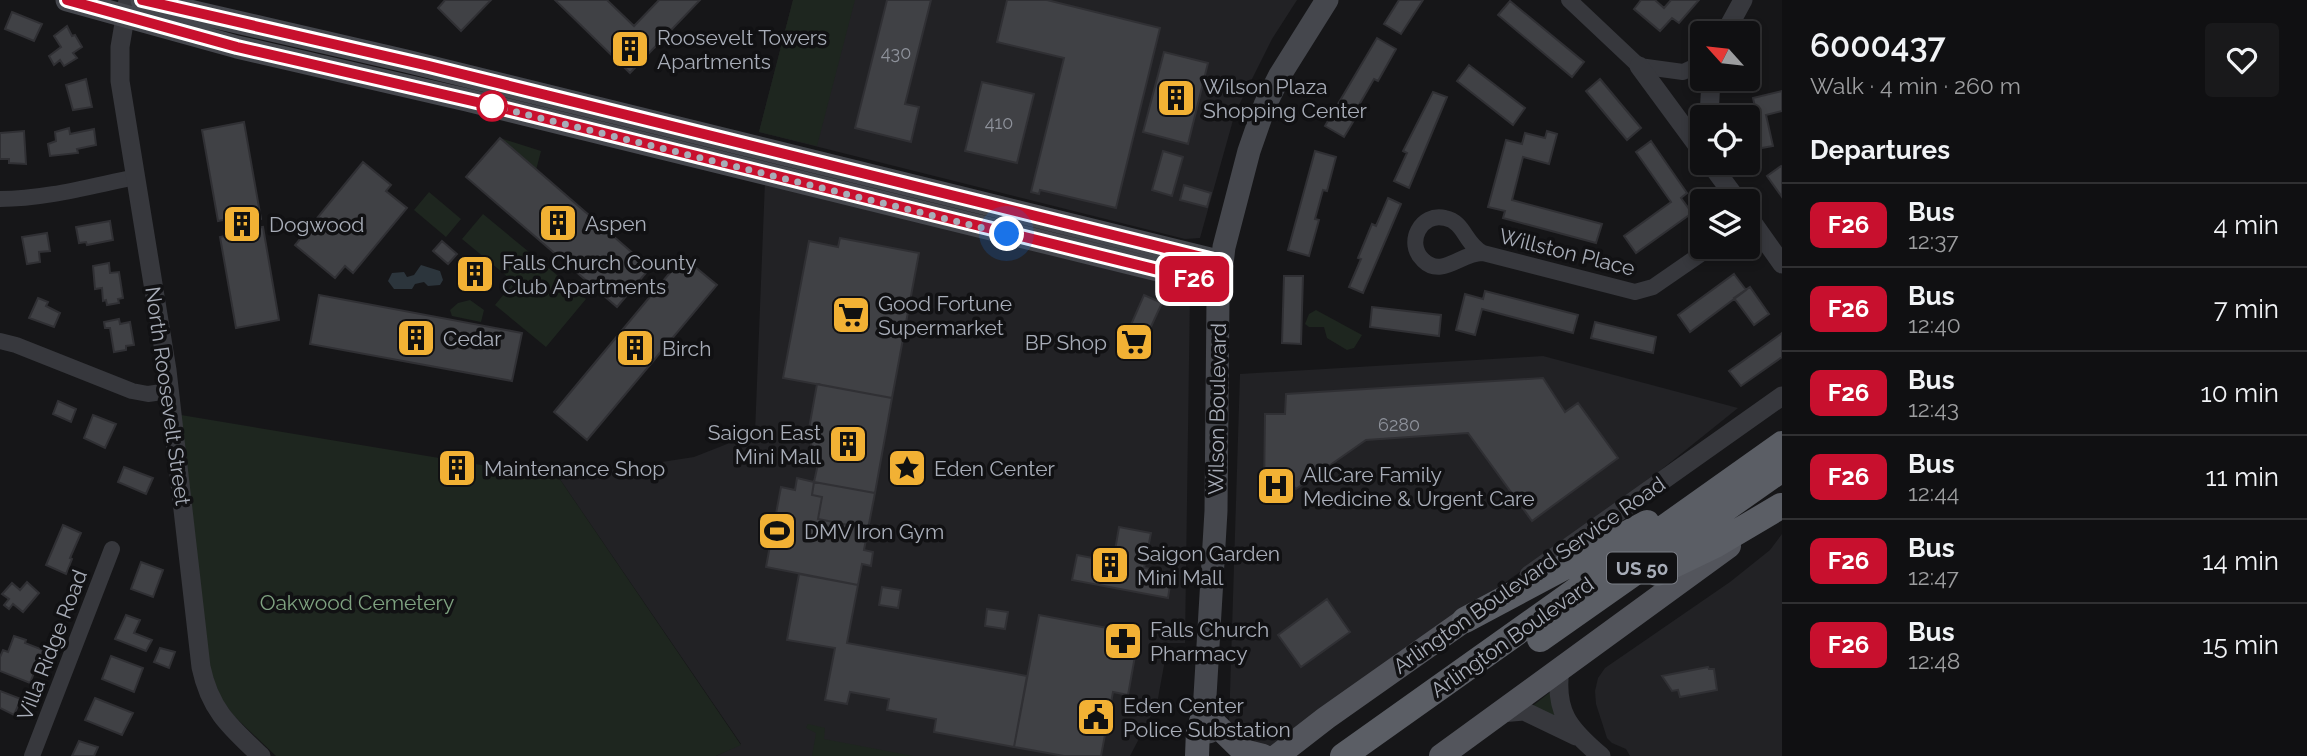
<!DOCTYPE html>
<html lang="en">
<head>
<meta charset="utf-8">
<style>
	body { margin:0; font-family:Raleway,sans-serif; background:#19191b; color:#f1f3f6; height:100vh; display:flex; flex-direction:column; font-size:26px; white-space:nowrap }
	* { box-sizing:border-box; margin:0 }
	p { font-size:23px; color:#9c9d9f }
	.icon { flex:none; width:38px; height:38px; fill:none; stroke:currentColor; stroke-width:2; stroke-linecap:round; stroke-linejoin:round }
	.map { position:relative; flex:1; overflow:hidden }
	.sheet { display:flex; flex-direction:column; background:#101012; width:525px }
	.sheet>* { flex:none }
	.badge { padding:0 14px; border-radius:10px; font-size:24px; line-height:46px }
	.needle { width:46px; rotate:297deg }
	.buttons { position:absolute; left:1690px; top:21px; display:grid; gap:14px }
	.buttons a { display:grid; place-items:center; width:70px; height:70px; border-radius:7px; background:#101012; box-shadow:0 4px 10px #0003,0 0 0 2px #303032; font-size:35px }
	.you { position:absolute; width:35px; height:35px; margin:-18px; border:5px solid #fff; border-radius:50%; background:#1a73e8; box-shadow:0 0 0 10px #1a73e833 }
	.map>.badge { position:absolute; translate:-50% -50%; box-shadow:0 0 0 4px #fff }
	h2 { padding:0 28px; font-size:26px; line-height:63px }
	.round { display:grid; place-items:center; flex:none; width:74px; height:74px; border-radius:7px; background:#19191b }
	.overview { display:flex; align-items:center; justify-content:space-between; height:119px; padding:0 28px }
	h1 { font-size:33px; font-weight:600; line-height:52px }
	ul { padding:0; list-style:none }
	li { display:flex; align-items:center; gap:21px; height:84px; padding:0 28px; border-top:2px solid #303032 }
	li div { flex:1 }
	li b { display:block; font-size:26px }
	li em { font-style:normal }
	li .badge { min-width:77px; font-weight:700; text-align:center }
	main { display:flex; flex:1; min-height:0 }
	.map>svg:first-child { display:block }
	.built { fill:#222225 }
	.green { fill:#1e261f }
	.water { fill:#2c353c }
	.building { fill:#404145; stroke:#303034; stroke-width:2 }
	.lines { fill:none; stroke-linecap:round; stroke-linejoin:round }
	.minor { stroke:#37383d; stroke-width:16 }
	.tertiary { stroke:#37383d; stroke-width:19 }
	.secondary { stroke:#45474d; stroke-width:23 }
	.primary { stroke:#53555c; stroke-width:24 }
	.trunk { stroke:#5b5e65; stroke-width:26 }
	.line-casing { stroke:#fff; stroke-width:16 }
	.line { stroke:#c8102e; stroke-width:10 }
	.walk { stroke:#a8adb8; stroke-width:7; stroke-dasharray:0 12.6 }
	.stop-dot { fill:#fff; stroke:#c8102e; stroke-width:3.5 }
	.labels { text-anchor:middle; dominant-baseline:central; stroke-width:7; stroke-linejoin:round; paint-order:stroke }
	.number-label { font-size:18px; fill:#8e929b }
	.shield { fill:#111113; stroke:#7b7e86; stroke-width:2 }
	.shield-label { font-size:19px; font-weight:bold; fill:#a8adb8 }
	.poi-label { font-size:21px; fill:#a8adb8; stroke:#111113; text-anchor:start }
	.street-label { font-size:21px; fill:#a8adb8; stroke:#111113 }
	.park-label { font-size:21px; fill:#7fa381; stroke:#111113 }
</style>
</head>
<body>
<main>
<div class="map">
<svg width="1782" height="756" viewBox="0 0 1782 756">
	<rect width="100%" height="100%" fill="#161618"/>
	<path class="built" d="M793,0h504l-25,39 -37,74 -35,125 -15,1 -426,-107z
		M765,181l349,86 76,23 -5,353h-17l-11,61 -27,52h-414l25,-12 -182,-266 135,-21 61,-24z
		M1543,356l195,52 -102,82 -313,221 -49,37 -17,2 -28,-25 11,-351z
		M1782,534v222h-152l-4,-7 -14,-6 -5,-5 -11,-34 -1,-13 3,-13 7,-10 125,-86 40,-32z"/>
	<path class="green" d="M793,0h62l-38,146 -58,-14z
		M500,138l41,13 -5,19z
		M429,192l32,27 -15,18 -32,-27z
		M483,214l103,85 -40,48 -51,-42 19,-23 -52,-43z
		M470,300l14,10 -3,12 -29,-6 -2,-6 8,-7z
		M1316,310l46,25 -8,13 -7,2 -20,-12 -3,-11h-15l-4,-3 4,-10z
		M181,415l378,63 182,267 -25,11h-440l-43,-41 -12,-17 -11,-29z
		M1553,690l7,33 -29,-16z
		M808,724l17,4 -1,11 89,17h-101l4,-23 -10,-5z"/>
	<path class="water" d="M421,265l19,6 3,9 -3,5 -12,1 -4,-4 -9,2 -3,5h-18l-6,-8 4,-8 12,-1 3,5 7,-2z"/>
	<path class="building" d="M445,0h46l-30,31 -23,-23z
		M555,0h52l27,26 25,-26h41l-70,73z
		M887,0h44l-26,104 14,3 -8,35 -56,-14z
		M1007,0h40l113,28 -44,180 -76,-18 -1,4 -8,-2 33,-134 -67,-16z
		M1399,0h24l-22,34 -17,-10z
		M1641,0h14l9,8 7,-8h28l-20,23 -7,-5 -12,13 -26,-22z
		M1510,1l74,61 -12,15 -74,-62z
		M12,12l30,12 -8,17 -29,-12z
		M67,26l5,10 3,-1 7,12 -9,6 4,5 -13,8 -4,-6 -6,5 -5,-9 12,-9 -7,-11z
		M1377,38l19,11 -18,32 -4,-2 -15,26 3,2 -18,30 -19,-11z
		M1164,52l44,11 -20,81 -45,-12z
		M1469,65l56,43 -12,17 -56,-44z
		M86,79l6,28 -19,3 -7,-25z
		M1600,79l41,49 -14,12 -41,-49z
		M982,82l52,12 -17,69 -52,-12z
		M1782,91v20l-16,4 7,31 -17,3 -6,-31 7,-2 -4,-18z
		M1433,92l14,5 -38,91 -15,-7 13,-28 -4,-2z
		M244,122l17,97 -12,2 1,8 13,-2 16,93 -43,8 -16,-91 15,-3 -2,-16 -15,3 -16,-91z
		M69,128l1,6 24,-5 2,16 -19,4 1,4 -28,3 -2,-12 8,-3 -1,-9z
		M24,131l2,33 -17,-1v-4h-9v-26z
		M1547,131l10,3 -8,30 -26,-7 -11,43 90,24 -6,19 -93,-25 2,-7 -17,-4 18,-67 16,4 3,-11 20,5z
		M500,138l150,130 -33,39 -151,-130z
		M1651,141l36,52 -6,5 11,15 -56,40 -12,-17 47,-34 -35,-50z
		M1163,151l20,6 -11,39 -20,-6z
		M1315,151l21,6 -9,34 -4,-1 -8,29 4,1 -10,36 -21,-6z
		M363,162l28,23 -5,6 21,17 -54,65 -8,-7 -10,12 -40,-33z
		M1781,166l1,1v30l-15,-21z
		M1184,185l27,8 -4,14 -27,-7z
		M1388,198l13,6 -38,89 -14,-6 12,-28 -3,-1 14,-34 4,2z
		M110,221l3,19 -26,5 -1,-3 -7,1 -3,-16z
		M47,233l3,18 -11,1 1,10 -13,2 -5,-27z
		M840,238l79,15 -27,145 -109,-20 26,-137 29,6z
		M442,241l15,13 -9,10 -15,-13z
		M683,257l34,28 -130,155 -33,-28z
		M479,260l9,8 -17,20 -9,-8z
		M109,263l1,10 9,-1 4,26 -5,1 1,4 -12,2 -1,-5 -3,1 -1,-13 -7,1 -2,-23z
		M1734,274l12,16 -56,42 -12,-17z
		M1284,276h19l-2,68 -19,-1z
		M1750,287l19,27 -15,11 -20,-27z
		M1485,291l93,24 -5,18 -91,-24 -7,26 -19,-5 9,-36 18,5z
		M319,295l203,38 -10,48 -202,-37z
		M1144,295l18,8 -19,41 -17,-8z
		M38,298l10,4 -2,4 14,7 -6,14 -25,-9z
		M1372,307l69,8 -2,21 -69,-9z
		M119,319l1,5 10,-2 4,23 -8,1v4l-12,2 -4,-24h-5l-1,-6z
		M1595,322l61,15 -3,16 -62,-15z
		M1125,331l25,11 -6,12 -25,-11z
		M1782,333v24l-41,29 -12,-15z
		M1543,378l22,34 13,-9 40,55 -86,63 -64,-88 -102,7 -70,49 -4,-5 -10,7h-18l1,-77h20l1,-20z
		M817,384l75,14 -17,95 -61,-11 4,-18 -10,-2 5,-27 -5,-1z
		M58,401l18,8 -5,13 -18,-8z
		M93,415l23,9 -11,24 -21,-10z
		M451,461l14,2 -2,13 -14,-2z
		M124,467l29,11 -7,16 -28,-12z
		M797,478l17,4 -2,13 10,2 -4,22 50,10 -4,21 9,2 -2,14 -9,-2 -4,21 -92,-18 15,-80 14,3z
		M814,482l61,11 -7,36 -50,-10 4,-22 -10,-2z
		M63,525l18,8 -11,25 2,1 -6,15 -20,-9z
		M1119,527l32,6 -7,35 28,5 -4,25 -96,-18 5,-25 36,7z
		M141,562l22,8 -10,27 -22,-8z
		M799,574l59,11 -11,58 180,33 -13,71 -80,-15 2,-13 -49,-9 2,-11 -39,-7 -3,12 -22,-4 10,-52 -48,-8z
		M27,582l12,11 -16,19 -10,-8 -4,5 -5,-4 5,-6 -7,-5 10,-11 8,7z
		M882,587l19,3 -3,18 -19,-3z
		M1327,599l23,33 -49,35 -23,-32z
		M987,609l21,3 -3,17 -20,-3z
		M126,615l14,5 -6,13 18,7 -6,11 -31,-12z
		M1039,615l100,19 -11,61 -15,-3 -12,64h-37l-50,-9z
		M14,636l12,4 -1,3 18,7 -13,33 -30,-12v-14l3,-7 5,2z
		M160,648l15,4 -6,16 -15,-6z
		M111,656l32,12 -9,24 -32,-13z
		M1708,667l1,2h5l3,21 -37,7 -2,-7 -6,1 -10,-15z
		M0,691l21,8 -7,16 -14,-7z
		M95,698l38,15 -11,22 -37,-15z
		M79,741l19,6 -4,9h-22z"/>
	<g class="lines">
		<path class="minor" d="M1569,0l70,66 44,6 20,-9
			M0,199c46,0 91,-13 136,-22
			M1483,253c-21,-1 -41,26 -60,7 -18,-17 -2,-48 22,-42 20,4 19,25 38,35l152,39 18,-5 58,-40
			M0,341l16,4 116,46 16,3 21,-3
			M32,756l80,-207"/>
		<path class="tertiary" d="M128,0l-8,47v34l47,289 34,297c9,43 29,60 60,89
			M1725,33l18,-33
			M1639,66l64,87
			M1709,117l2,-38
			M1710,163l28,38
			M1748,216l34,48
			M1529,575l253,-179
			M1560,668c-6,44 9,61 41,88
			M1500,713l24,-2 52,25"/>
		<path class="secondary" d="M67,0l170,47 230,53 752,185
			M142,0l264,61 816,201
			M1209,732l-5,-19 12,-202 2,-213 6,-51 25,-96 16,-46 15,-30 47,-75"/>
		<path class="primary" d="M1197,756l1,-26 6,-17 39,38 20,5
			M1277,756l49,-38 139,-98
			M1441,756l288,-210"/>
		<path class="trunk" d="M1657,573l58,-28 66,-39
			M1465,620l182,-97
			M1540,639l242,-170
			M1343,756l439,-312"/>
	</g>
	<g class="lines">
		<defs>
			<path id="line" d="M67,0l170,47 257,59 725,179 3,-23 -793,-196 -287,-66"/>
		</defs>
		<use href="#line" class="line-casing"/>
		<use href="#line" class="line"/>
		<path class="walk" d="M492,106l515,128"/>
	</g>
	<defs>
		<symbol id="building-square" viewBox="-11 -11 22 22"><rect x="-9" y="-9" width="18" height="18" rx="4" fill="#f2b134" stroke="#111113"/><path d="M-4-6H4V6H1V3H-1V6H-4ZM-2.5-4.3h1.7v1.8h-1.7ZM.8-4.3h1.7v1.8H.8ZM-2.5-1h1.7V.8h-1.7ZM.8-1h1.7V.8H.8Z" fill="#111"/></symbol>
		<symbol id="supermarket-square" viewBox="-11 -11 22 22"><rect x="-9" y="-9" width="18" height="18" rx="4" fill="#f2b134" stroke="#111113"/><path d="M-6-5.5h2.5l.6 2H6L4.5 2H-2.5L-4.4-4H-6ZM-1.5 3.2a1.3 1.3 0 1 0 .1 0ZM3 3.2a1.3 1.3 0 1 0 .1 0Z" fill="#111"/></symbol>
		<symbol id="sight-square" viewBox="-11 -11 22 22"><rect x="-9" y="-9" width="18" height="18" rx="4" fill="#f2b134" stroke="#111113"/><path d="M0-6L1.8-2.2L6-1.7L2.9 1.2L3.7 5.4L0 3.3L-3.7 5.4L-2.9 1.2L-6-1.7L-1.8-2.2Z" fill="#111"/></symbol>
		<symbol id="hospital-square" viewBox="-11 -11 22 22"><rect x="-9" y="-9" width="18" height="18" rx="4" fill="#f2b134" stroke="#111113"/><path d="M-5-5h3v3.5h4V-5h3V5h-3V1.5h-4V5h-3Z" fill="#111"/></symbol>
		<symbol id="stadium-square" viewBox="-11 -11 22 22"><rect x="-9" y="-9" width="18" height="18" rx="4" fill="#f2b134" stroke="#111113"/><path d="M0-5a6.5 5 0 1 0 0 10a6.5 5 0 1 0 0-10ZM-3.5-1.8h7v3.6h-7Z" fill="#111"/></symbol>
		<symbol id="pharmacy-square" viewBox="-11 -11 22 22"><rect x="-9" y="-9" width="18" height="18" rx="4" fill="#f2b134" stroke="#111113"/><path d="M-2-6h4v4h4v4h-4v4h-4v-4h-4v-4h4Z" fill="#111"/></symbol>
		<symbol id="civic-square" viewBox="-11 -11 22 22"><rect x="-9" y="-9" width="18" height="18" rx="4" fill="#f2b134" stroke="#111113"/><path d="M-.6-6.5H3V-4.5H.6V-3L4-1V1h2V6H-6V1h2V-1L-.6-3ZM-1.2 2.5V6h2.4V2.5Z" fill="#111"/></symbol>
	</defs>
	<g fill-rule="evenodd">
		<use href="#building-square" x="608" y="27" width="44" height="44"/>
		<use href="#building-square" x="1154" y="76" width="44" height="44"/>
		<use href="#building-square" x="536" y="201" width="44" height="44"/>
		<use href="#building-square" x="220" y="202" width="44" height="44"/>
		<use href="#building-square" x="453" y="252" width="44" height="44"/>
		<use href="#supermarket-square" x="829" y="293" width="44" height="44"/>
		<use href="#building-square" x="394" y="316" width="44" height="44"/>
		<use href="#supermarket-square" x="1112" y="320" width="44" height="44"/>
		<use href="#building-square" x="613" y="326" width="44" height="44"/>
		<use href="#building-square" x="826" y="422" width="44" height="44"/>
		<use href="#building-square" x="435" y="446" width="44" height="44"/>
		<use href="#sight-square" x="885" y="446" width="44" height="44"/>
		<use href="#hospital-square" x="1254" y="464" width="44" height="44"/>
		<use href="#stadium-square" x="755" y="509" width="44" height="44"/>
		<use href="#building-square" x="1088" y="543" width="44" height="44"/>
		<use href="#pharmacy-square" x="1101" y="619" width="44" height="44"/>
		<use href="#civic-square" x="1074" y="695" width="44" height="44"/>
	</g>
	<circle class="stop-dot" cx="492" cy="106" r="14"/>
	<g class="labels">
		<g class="number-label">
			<text x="896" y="52">430</text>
			<text x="999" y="122">410</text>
			<text x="1399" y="424">6280</text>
		</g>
		<rect class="shield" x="1607" y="552.5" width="70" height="31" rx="5"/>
		<g class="shield-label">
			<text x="1642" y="568">US 50</text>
		</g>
		<g class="poi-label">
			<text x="657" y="37">Roosevelt Towers<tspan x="657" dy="24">Apartments</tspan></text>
			<text x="1203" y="86">Wilson Plaza<tspan x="1203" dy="24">Shopping Center</tspan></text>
			<text x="585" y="223">Aspen</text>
			<text x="269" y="224">Dogwood</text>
			<text x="502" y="262">Falls Church County<tspan x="502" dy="24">Club Apartments</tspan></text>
			<text x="878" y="303">Good Fortune<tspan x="878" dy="24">Supermarket</tspan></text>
			<text x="443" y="338">Cedar</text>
			<text x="1107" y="342" text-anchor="end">BP Shop</text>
			<text x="662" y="348">Birch</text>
			<text x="821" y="432" text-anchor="end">Saigon East<tspan x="821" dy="24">Mini Mall</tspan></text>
			<text x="484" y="468">Maintenance Shop</text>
			<text x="934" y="468">Eden Center</text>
			<text x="1303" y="474">AllCare Family<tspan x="1303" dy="24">Medicine &amp; Urgent Care</tspan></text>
			<text x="804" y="531">DMV Iron Gym</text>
			<text x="1137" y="553">Saigon Garden<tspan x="1137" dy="24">Mini Mall</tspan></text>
			<text x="1150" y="629">Falls Church<tspan x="1150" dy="24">Pharmacy</tspan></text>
			<text x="1123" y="705">Eden Center<tspan x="1123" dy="24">Police Substation</tspan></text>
		</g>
		<g class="street-label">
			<text transform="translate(1567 252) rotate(14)">Willston Place</text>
			<text transform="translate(168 396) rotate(82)">North Roosevelt Street</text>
			<text transform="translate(1217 409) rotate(-89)">Wilson Boulevard</text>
			<text transform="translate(1529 575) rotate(-35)">Arlington Boulevard Service Road</text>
			<text transform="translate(1512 637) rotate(-35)">Arlington Boulevard</text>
			<text transform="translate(52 645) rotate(-69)">Villa Ridge Road</text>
		</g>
		<g class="park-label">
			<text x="357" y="602">Oakwood Cemetery</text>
		</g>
	</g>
</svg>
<div class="buttons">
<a><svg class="needle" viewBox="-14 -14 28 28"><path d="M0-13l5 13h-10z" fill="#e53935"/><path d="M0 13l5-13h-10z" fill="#9c9d9f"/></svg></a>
<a><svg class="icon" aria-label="locate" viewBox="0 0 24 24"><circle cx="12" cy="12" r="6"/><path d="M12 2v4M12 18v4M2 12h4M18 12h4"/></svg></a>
<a><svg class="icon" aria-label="layers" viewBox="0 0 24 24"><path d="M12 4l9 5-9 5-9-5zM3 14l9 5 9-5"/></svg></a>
</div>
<div class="you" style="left:1007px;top:234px"></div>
<b class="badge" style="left:1194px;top:279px;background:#c8102e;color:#fff">F26</b>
</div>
<section class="sheet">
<div class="overview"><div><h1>6000437</h1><p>Walk · 4 min · 260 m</p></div><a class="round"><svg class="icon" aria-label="heart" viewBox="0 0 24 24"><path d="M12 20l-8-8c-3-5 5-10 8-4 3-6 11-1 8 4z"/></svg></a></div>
<h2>Departures</h2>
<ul>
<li><span class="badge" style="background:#c8102e;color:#fff">F26</span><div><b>Bus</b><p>12:37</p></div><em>4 min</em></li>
<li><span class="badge" style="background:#c8102e;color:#fff">F26</span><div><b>Bus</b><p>12:40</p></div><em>7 min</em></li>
<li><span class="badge" style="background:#c8102e;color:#fff">F26</span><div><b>Bus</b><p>12:43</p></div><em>10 min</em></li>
<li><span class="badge" style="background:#c8102e;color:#fff">F26</span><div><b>Bus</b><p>12:44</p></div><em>11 min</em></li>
<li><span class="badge" style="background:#c8102e;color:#fff">F26</span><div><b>Bus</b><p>12:47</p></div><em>14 min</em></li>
<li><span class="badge" style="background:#c8102e;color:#fff">F26</span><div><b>Bus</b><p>12:48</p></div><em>15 min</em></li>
</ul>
</section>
</main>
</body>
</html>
